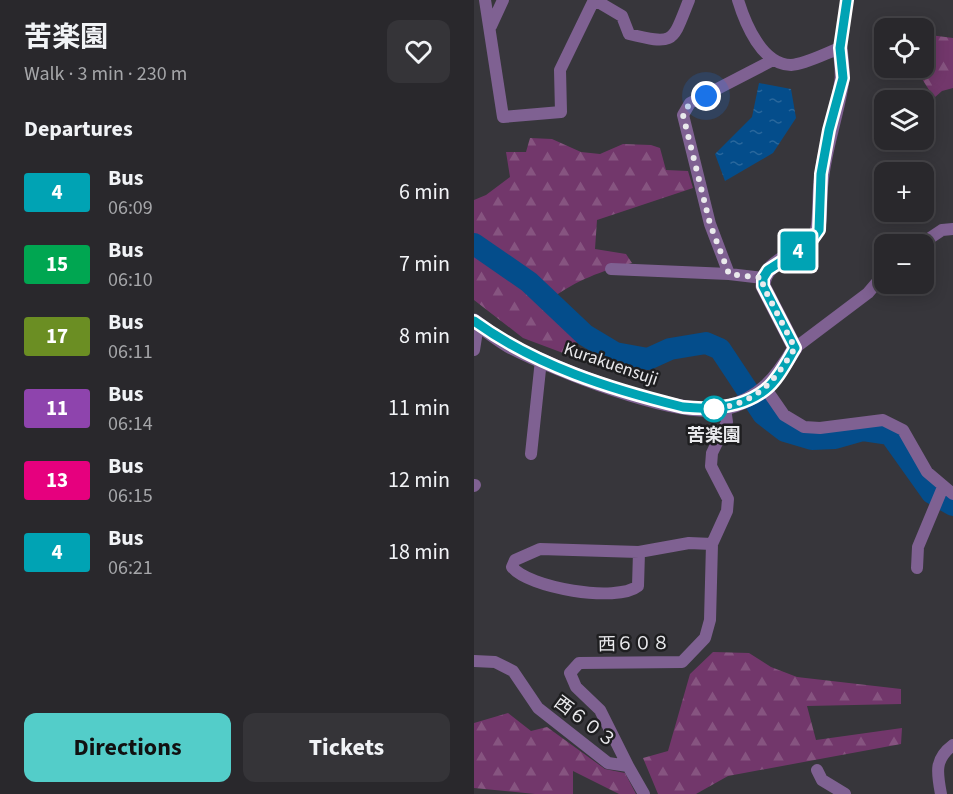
<!DOCTYPE html>
<html lang="en">
<head>
<meta charset="utf-8">
<style>
	body { margin:0; font-family:"Source Sans 3","Noto Sans JP",sans-serif; background:#353438; color:#f1f3f6; height:100vh; display:flex; flex-direction:column; font-size:22px; white-space:nowrap }
	* { box-sizing:border-box; margin:0 }
	p { font-size:20px; color:#a5a6a9 }
	.icon { flex:none; width:33px; height:33px; fill:none; stroke:currentColor; stroke-width:2; stroke-linecap:round; stroke-linejoin:round }
	.map { position:relative; flex:1; overflow:hidden }
	.drawer { display:flex; flex-direction:column; background:#29282c; width:474px }
	.drawer>* { flex:none }
	.badge { padding:0 12px; border-radius:4px; font-size:21px; line-height:39px }
	.controls { position:absolute; left:400px; top:18px; display:grid; gap:12px }
	.controls a { display:grid; place-items:center; width:60px; height:60px; border-radius:12px; background:#29282c; box-shadow:0 3px 15px #0003,0 0 0 2px #454448; font-size:30px }
	.you { position:absolute; width:30px; height:30px; margin:-15px; border:4px solid #fff; border-radius:50%; background:#1a73e8; box-shadow:0 0 0 9px #1a73e833 }
	.map>.badge { position:absolute; translate:-50% -50%; box-shadow:0 0 0 3px #fff }
	h2 { padding:0 24px; font-size:22px; line-height:54px }
	.round { display:grid; place-items:center; flex:none; width:63px; height:63px; border-radius:12px; background:#353438 }
	.summary { display:flex; align-items:center; justify-content:space-between; height:102px; padding:0 24px }
	h1 { font-size:28px; font-weight:700; line-height:45px }
	.primary-button { display:flex; gap:12px; margin-top:auto; padding:12px 24px }
	.primary-button a { flex:1; height:69px; border-radius:12px; background:#53cdc9; color:#111; font-size:24px; font-weight:700; line-height:69px; text-align:center }
	.primary-button a+a { background:#353438; color:#f1f3f6 }
	ul { padding:0; list-style:none }
	li { display:flex; align-items:center; gap:18px; height:72px; padding:0 24px }
	li div { flex:1 }
	li b { display:block; font-size:22px }
	li em { font-style:normal }
	li .badge { min-width:66px; font-weight:700; text-align:center }
	main { display:flex; flex:1; min-height:0 }
	.map>svg:first-child { display:block }
	.forest { fill:url(#forest-firs) }
	.water { fill:url(#water-ripples) }
	.lines { fill:none; stroke-linecap:round; stroke-linejoin:round }
	.river { stroke:#044d8b; stroke-width:22 }
	.minor { stroke:#7f6192; stroke-width:12 }
	.tertiary { stroke:#7f6192; stroke-width:15 }
	.line-casing { stroke:#fff; stroke-width:14 }
	.line { stroke:#00a3b4; stroke-width:9 }
	.walk { stroke:#eaeaed; stroke-width:6; stroke-dasharray:0 10.8 }
	.stop-dot { fill:#fff; stroke:#00a3b4; stroke-width:3 }
	.labels { text-anchor:middle; dominant-baseline:central; stroke-width:5; stroke-linejoin:round; paint-order:stroke }
	.street-label { font-size:18px; fill:#eaeaed; stroke:#1e1e20 }
	.stop-label { font-size:18px; font-weight:bold; fill:#eaeaed; stroke:#1e1e20 }
</style>
</head>
<body>
<main>
<section class="drawer">
<div class="summary"><div><h1>苦楽園</h1><p>Walk · 3 min · 230 m</p></div><a class="round"><svg class="icon" aria-label="heart" viewBox="0 0 24 24"><path d="M12 20l-8-8c-3-5 5-10 8-4 3-6 11-1 8 4z"/></svg></a></div>
<h2>Departures</h2>
<ul>
<li><span class="badge" style="background:#00a3b4;color:#fff">4</span><div><b>Bus</b><p>06:09</p></div><em>6 min</em></li>
<li><span class="badge" style="background:#00a651;color:#fff">15</span><div><b>Bus</b><p>06:10</p></div><em>7 min</em></li>
<li><span class="badge" style="background:#6b8e23;color:#fff">17</span><div><b>Bus</b><p>06:11</p></div><em>8 min</em></li>
<li><span class="badge" style="background:#8e44ad;color:#fff">11</span><div><b>Bus</b><p>06:14</p></div><em>11 min</em></li>
<li><span class="badge" style="background:#e6007e;color:#fff">13</span><div><b>Bus</b><p>06:15</p></div><em>12 min</em></li>
<li><span class="badge" style="background:#00a3b4;color:#fff">4</span><div><b>Bus</b><p>06:21</p></div><em>18 min</em></li>
</ul>
<div class="primary-button"><a>Directions</a><a>Tickets</a></div>
</section>
<div class="map">
<svg width="479" height="794" viewBox="0 0 479 794">
	<defs>
		<pattern id="forest-firs" width="22" height="20" patternUnits="userSpaceOnUse" patternTransform="scale(1.5)"><rect width="22" height="20" fill="#72376b"/><path d="M5 1l3.5 6h-7zM16 11l3.5 6h-7z" fill="#865480"/></pattern>
		<pattern id="water-ripples" width="26" height="14" patternUnits="userSpaceOnUse" patternTransform="scale(1.5)"><rect width="26" height="14" fill="#044d8b"/><path d="M2 4q2-2 4 0t4 0M15 11q2-2 4 0t4 0" fill="none" stroke="#29679c"/></pattern>
	</defs>
	<rect width="100%" height="100%" fill="#37363b"/>
	<path class="forest" d="M456,35l23,3v50l-11,3 -8,7 -15,-24 1,-6h4v-18l7,-2z
		M56,138l22,1 29,13 19,2 23,-10 28,1 9,3 6,22 22,1 5,17 -96,32 -2,29 31,5 6,9c-31,8 -55,17 -81,36l27,40 -7,17 -48,-18 -49,-38v-100l12,-5 24,-18 -4,-25h20z
		M239,652l36,1 22,14 26,10 104,12v15l-94,2 9,34 86,-12 -1,16 -173,32 -32,18h-38l-15,-36 25,-7 22,-77z
		M34,713l23,18 16,-4 58,42 20,4 11,21h-17l-46,-23v23h-38l-61,-6v-65z"/>
	<path class="water" d="M285,83l32,6 5,29 -23,35 -48,28 -10,-27 37,-37z"/>
	<g class="lines">
		<path class="river" d="M0,244l55,38 56,53 30,18 33,6 22,-10 36,-6 14,6 43,65 22,17 27,8 23,-1 28,-8 27,4 42,59 21,12"/>
		<path class="minor" d="M11,0l18,117 58,-5 -1,-42 34,-70
			M121,0l27,16 7,18c46,11 43,9 60,-34
			M264,0c7,23 24,65 53,65 15,-1 35,-12 49,-17l7,-48
			M17,26l12,-26
			M447,244l21,-14 11,-1
			M137,269l118,5 34,4
			M255,274l-19,-50 -27,-109 7,-12 83,-43
			M321,348l73,-55 17,-20
			M0,350l4,-26
			M292,389l18,26 20,12 16,1 63,-8 20,10 24,42 26,22
			M57,454l10,-94
			M0,486l1,-1
			M165,552l-1,34c-21,17 -110,2 -126,-19l3,-7 25,-11 99,3 50,-9 23,1
			M443,568l1,-21 25,-60
			M0,661l21,1 18,9 25,37 70,55 20,3 16,28
			M154,766l-28,-56 -24,-23 -6,-14 9,-10 103,-1 23,-24 5,-18 2,-76 15,-33 1,-12 -17,-33 1,-13 15,-31 -2,-14
			M343,770l5,10 23,14
			M467,794c-4,-21 -7,-35 12,-49"/>
		<path class="tertiary" d="M0,321c11,8 22,17 34,24 44,23 169,74 217,63 36,-9 52,-30 70,-60l-32,-62c0,-26 40,-33 53,-53 5,-7 3,-38 5,-50 3,-35 16,-68 21,-103 1,-10 -1,-22 -2,-32"/>
	</g>
	<g class="lines">
		<defs>
			<path id="line" d="M0,321c62,45 136,68 209,86 28,3 59,1 82,-17 13,-10 22,-29 30,-42l-32,-62v-8l5,-8 41,-26 10,-14 2,-56 8,-44 14,-52 -3,-30 7,-48"/>
		</defs>
		<use href="#line" class="line-casing"/>
		<use href="#line" class="line"/>
		<path class="walk" d="M232,96l-16,7 -7,12 27,109 19,50 34,4v8l32,62c-25,40 -41,57 -90,62l9,-1"/>
	</g>
	<circle class="stop-dot" cx="240" cy="409" r="12"/>
	<g class="labels">
		<g class="street-label">
			<text transform="translate(137 364) rotate(19)">Kurakuensuji</text>
			<text transform="translate(160 644) rotate(-1)">西６０８</text>
			<text transform="translate(111 722) rotate(37)">西６０３</text>
		</g>
		<g class="stop-label">
			<text x="240" y="435">苦楽園</text>
		</g>
	</g>
</svg>
<div class="controls">
<a><svg class="icon" aria-label="locate" viewBox="0 0 24 24"><circle cx="12" cy="12" r="6"/><path d="M12 2v4M12 18v4M2 12h4M18 12h4"/></svg></a>
<a><svg class="icon" aria-label="layers" viewBox="0 0 24 24"><path d="M12 4l9 5-9 5-9-5zM3 14l9 5 9-5"/></svg></a>
<a>+</a>
<a>−</a>
</div>
<div class="you" style="left:232px;top:96px"></div>
<b class="badge" style="left:324px;top:251px;background:#00a3b4;color:#fff">4</b>
</div>
</main>
</body>
</html>
